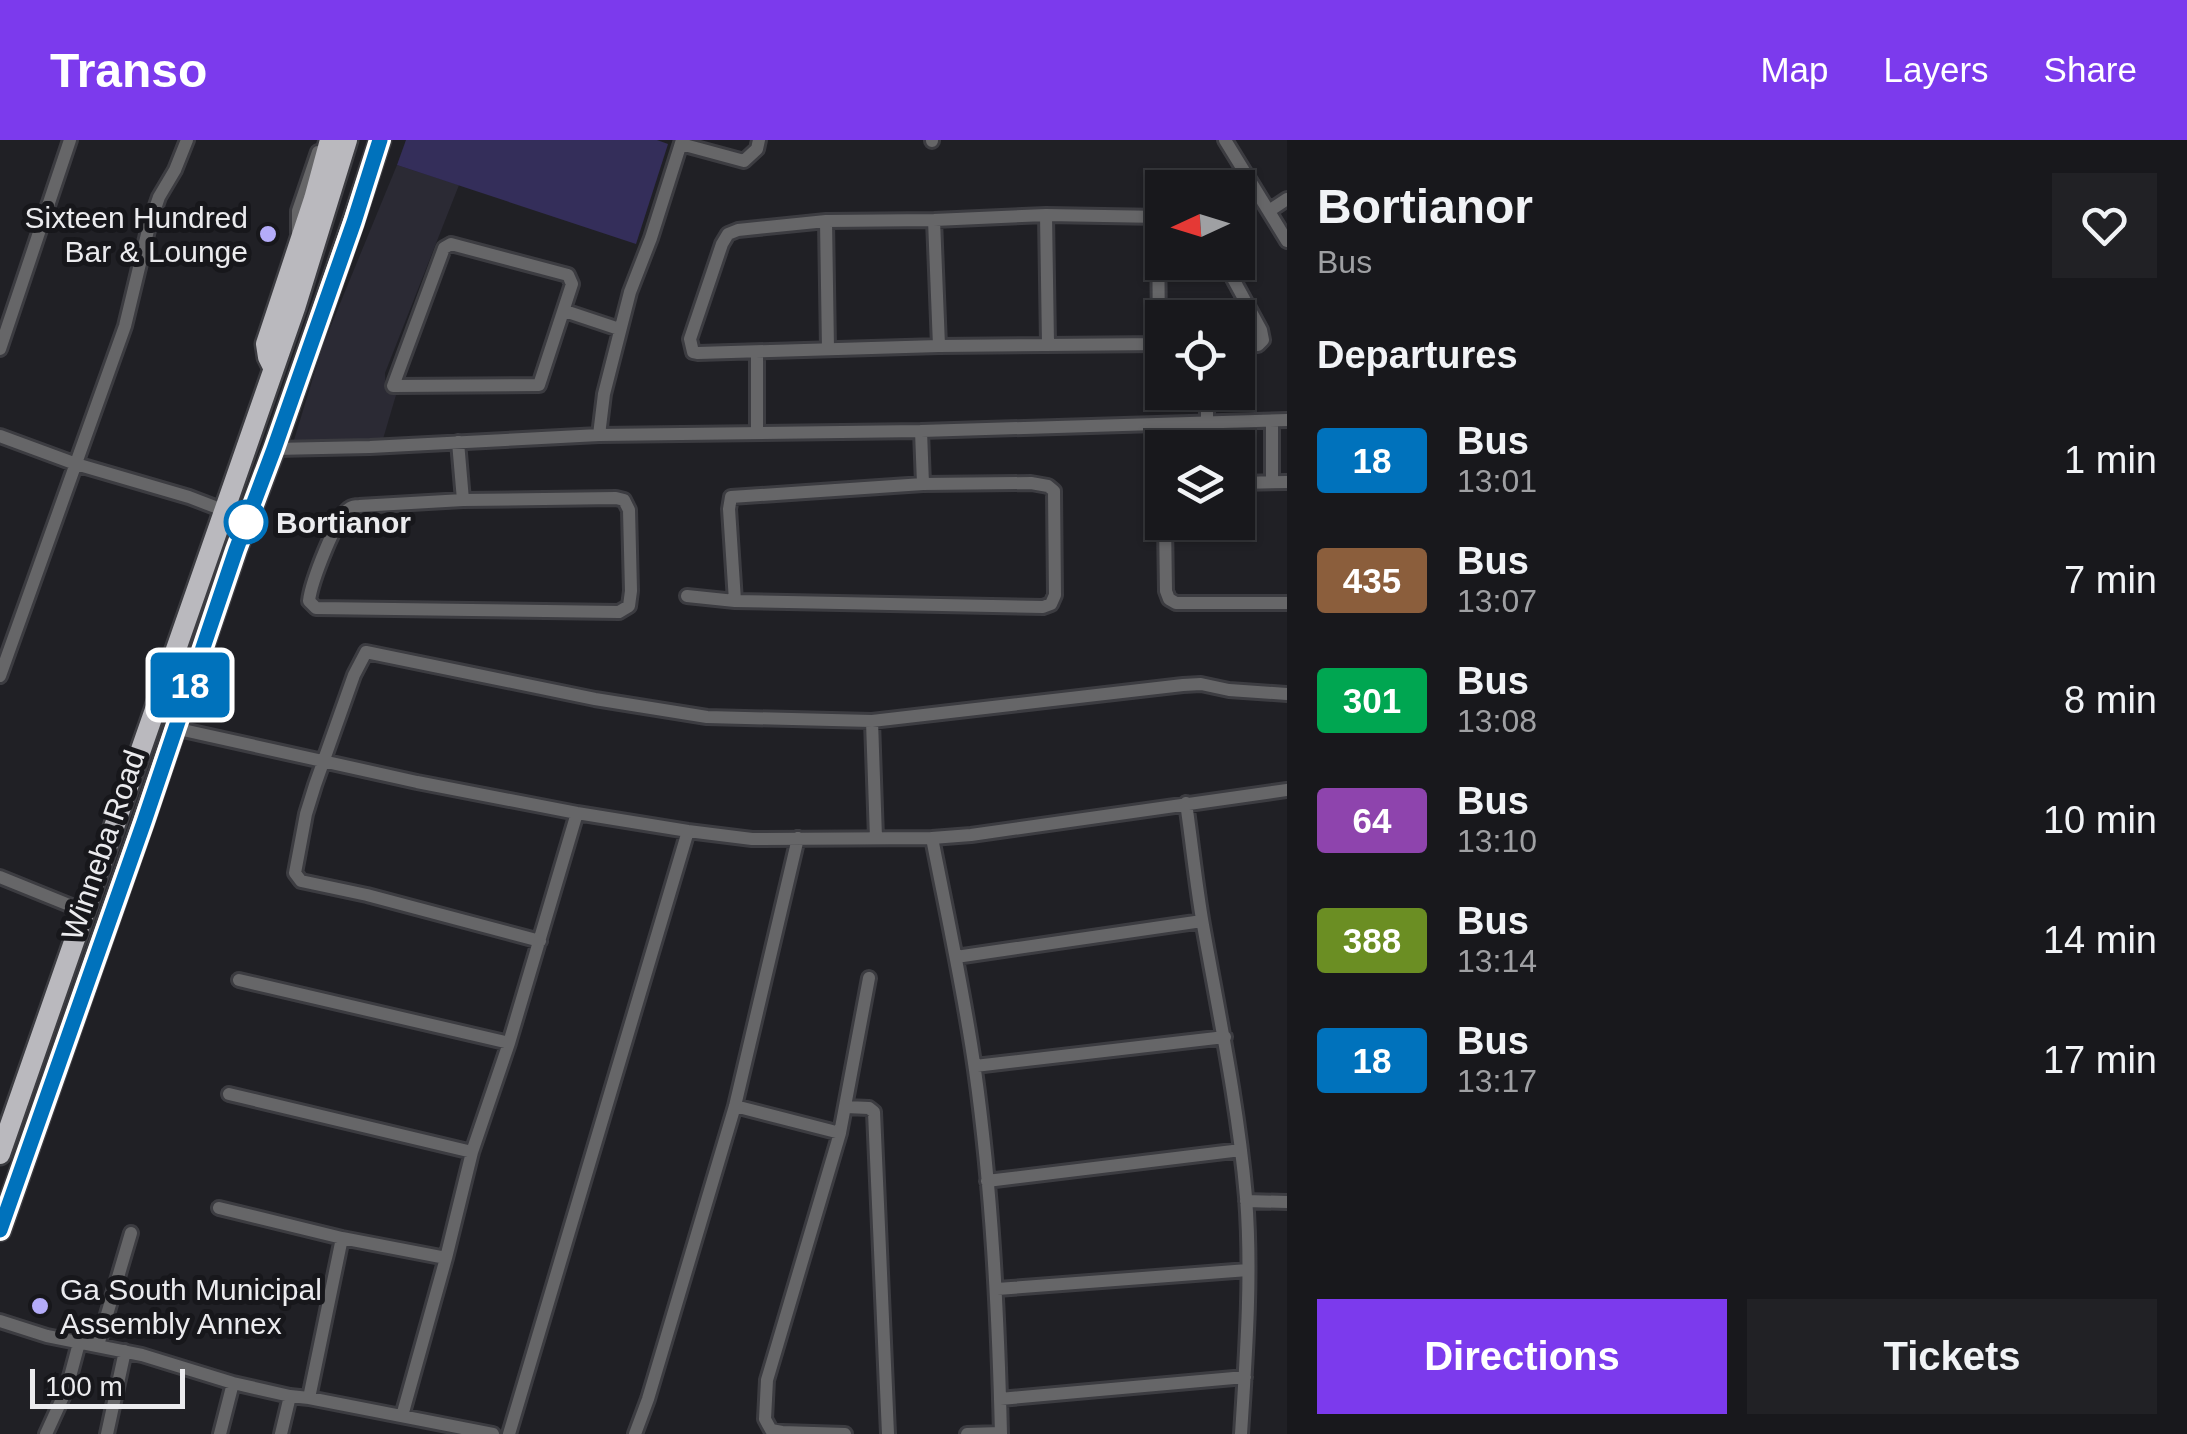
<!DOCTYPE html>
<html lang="en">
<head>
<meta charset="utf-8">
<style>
	body { margin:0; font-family:Helvetica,sans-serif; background:#212125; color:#f1f3f6; height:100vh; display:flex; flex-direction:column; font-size:38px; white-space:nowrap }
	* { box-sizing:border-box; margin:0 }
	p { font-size:32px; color:#9fa0a3 }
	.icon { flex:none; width:55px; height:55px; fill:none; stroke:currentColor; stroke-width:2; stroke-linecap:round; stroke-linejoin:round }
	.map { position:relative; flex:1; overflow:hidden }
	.details { display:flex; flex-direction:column; background:#18181c; width:900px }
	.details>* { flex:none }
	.badge { padding:0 20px; border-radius:8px; font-size:35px; line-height:65px }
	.needle { width:65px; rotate:266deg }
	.tools { position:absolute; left:1145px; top:30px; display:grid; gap:20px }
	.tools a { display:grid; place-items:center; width:110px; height:110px; border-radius:0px; background:#18181c; box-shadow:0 2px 8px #0004,0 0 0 2px #36373b; font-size:50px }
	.scale { position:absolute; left:30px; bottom:25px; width:155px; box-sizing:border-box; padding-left:10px; border:5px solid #ebebee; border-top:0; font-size:28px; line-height:35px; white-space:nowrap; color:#ebebee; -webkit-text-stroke:8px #17171b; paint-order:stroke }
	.map>.badge { position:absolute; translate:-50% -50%; box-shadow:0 0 0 5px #fff }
	h2 { padding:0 30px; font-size:38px; line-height:90px }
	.round { display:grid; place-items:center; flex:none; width:105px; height:105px; border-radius:0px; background:#212125 }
	.headline { display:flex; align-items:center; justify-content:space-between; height:170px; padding:0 30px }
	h1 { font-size:48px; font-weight:800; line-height:75px }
	.primary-button { display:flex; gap:20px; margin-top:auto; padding:20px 30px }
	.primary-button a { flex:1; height:115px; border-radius:0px; background:#7c3aed; color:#fff; font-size:40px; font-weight:800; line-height:115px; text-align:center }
	.primary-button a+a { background:#212125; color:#f1f3f6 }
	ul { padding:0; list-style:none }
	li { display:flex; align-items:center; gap:30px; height:120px; padding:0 30px }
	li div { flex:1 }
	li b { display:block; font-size:38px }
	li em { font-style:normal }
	li .badge { min-width:110px; font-weight:700; text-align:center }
	header { display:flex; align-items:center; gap:60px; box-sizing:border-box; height:140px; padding:0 50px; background:#7c3aed; color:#fff }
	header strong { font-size:48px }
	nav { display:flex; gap:55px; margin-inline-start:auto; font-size:35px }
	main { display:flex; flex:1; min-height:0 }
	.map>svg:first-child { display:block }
	.built { fill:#2b2a34 }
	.green { fill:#342e5a }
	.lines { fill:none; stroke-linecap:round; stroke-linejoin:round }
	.minor-casing { stroke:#3c3c41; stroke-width:18 }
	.trunk-casing { stroke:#3c3c41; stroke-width:25 }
	.minor { stroke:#666668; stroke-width:12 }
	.trunk { stroke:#bab9be; stroke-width:20 }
	.line-casing { stroke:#fff; stroke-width:22 }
	.line { stroke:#0072bc; stroke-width:15 }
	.poi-dot { fill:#b4acf9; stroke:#17171b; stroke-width:4 }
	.stop-dot { fill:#fff; stroke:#0072bc; stroke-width:5 }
	.labels { text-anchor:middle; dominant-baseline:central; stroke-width:10; stroke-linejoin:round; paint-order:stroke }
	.poi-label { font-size:30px; fill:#ebebee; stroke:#17171b; text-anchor:end }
	.stop-label { font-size:30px; font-weight:bold; fill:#ebebee; stroke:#17171b; text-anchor:start }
	.street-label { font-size:30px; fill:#ebebee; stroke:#17171b }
</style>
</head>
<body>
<header>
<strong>Transo</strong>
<nav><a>Map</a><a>Layers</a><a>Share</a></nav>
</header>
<main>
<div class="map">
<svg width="1287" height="1294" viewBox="0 0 1287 1294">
	<rect width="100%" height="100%" fill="#202025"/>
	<path class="built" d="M397,25l62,20 -74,188 1,17 10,5 -13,44 -89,1 29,-95z"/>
	<path class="green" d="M406,0h251l11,4 -32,100 -239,-79z"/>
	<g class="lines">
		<defs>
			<path id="minor" d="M1225,0l62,101
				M932,1v-1
				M681,4l63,17 13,-12 2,-9
				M1269,71l18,-12
				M1046,75l2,129
				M1158,77l1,127
				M1162,77l-116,-2 -112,5 -108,1 -88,9 -10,4 -6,10 -32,95 3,13 5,1 241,-7 223,-2
				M934,80l5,126
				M826,81l2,128
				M298,93v-22l20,-59
				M451,104l117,31 4,9 -33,101 -146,1 51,-138z
				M1224,122l37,68 2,10 -5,5h-20
				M565,171l54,18
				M0,209l70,-209
				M1207,252v30
				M1272,281v61
				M921,291l2,53
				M757,293v-81
				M599,295l5,-41 26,-102 21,-54 31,-98
				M0,296l76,28 113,33 34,13
				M458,302l5,58
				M274,309l96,-2 229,-12 322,-4 366,-11
				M1238,343l49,-1
				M616,358l8,2 5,10 2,81 -2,15 -10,6 -303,-4 -7,-7c2,-18 27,-85 41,-93 3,-2 6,-2 9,-2l104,-6z
				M1165,382l1,69 3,8 7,4h111
				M687,456l48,5 308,6 8,-3 4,-9 -1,-104 -6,-5 -17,-3 -108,1 -192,13 -2,12 6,92
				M0,536l125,-350 24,-100 10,-29 16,-27 12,-30
				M872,581l4,117
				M174,588l243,54 160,31 111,18 64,8 180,-1 39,-3 316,-45
				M1186,663c6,41 10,82 17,122 16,90 35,180 43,272 6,78 0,159 -5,237
				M932,698c15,77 32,154 43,232 17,121 23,242 26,364
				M0,737l84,34
				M540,801l-173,-46 -66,-14 -6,-8 11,-59 9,-29 39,-110 12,-23 229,47 112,18 165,4 311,-36 18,-1 28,6 58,4
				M956,817l246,-36
				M239,840l270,63
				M975,926l250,-29
				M229,954l243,58
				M735,966l105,27
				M846,967l23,1 5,4 14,322
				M987,1041l254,-31
				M1246,1061l41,1
				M219,1068l123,30 104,20
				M997,1149l251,-19
				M0,1181l47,15 95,19 91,28 57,13 19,2 184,36
				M98,1205l33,-112
				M309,1258l33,-160
				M1000,1259l245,-22
				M402,1276l44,-158 26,-106 37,-109 68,-230
				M46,1294l21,-46 12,-45
				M107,1294l18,-83
				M220,1294l13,-51
				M281,1294l9,-38
				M509,1294l179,-603
				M635,1294l13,-35 87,-293 63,-268
				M845,1294l-63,-2 -11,-2 -6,-11 2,-39 73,-247 29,-155
				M967,1294l34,-1"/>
			<path id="trunk" d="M273,227l-5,-10 -2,-13 48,-145 16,-59
				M0,1014l295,-846 52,-168
				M0,1090l143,-408 93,-272 38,-101 79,-227 27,-82"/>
		</defs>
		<use href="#minor" class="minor-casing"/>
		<use href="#trunk" class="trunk-casing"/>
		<use href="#minor" class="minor"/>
		<use href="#trunk" class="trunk"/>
	</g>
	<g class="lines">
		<defs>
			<path id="line" d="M0,1090l144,-408 92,-272 38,-101 80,-227 26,-82"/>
		</defs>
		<use href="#line" class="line-casing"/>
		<use href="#line" class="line"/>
	</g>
	<g class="poi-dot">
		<circle cx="268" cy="94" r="10"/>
		<circle cx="40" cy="1166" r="10"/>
	</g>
	<circle class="stop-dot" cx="246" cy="382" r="20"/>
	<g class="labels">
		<g class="poi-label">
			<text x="248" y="77">Sixteen Hundred<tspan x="248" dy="34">Bar &amp; Lounge</tspan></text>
			<text x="60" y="1149" text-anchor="start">Ga South Municipal<tspan x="60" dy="34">Assembly Annex</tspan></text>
		</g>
		<g class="stop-label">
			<text x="276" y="382">Bortianor</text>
		</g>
		<g class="street-label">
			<text transform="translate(103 705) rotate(-71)">Winneba Road</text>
		</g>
	</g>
</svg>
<div class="tools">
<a><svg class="needle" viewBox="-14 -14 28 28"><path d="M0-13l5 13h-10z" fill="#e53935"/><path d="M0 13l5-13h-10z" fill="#9fa0a3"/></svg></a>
<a><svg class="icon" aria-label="locate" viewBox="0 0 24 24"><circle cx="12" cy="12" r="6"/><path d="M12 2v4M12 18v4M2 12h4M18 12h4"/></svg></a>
<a><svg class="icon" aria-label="layers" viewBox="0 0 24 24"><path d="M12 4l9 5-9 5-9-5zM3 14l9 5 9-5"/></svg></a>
</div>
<div class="scale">100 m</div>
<b class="badge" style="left:190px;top:545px;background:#0072bc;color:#fff">18</b>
</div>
<section class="details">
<div class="headline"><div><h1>Bortianor</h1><p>Bus</p></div><a class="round"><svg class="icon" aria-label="heart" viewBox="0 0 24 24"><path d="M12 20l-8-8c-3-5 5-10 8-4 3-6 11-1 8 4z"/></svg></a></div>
<h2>Departures</h2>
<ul>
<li><span class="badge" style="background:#0072bc;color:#fff">18</span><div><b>Bus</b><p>13:01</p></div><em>1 min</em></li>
<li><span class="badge" style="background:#8b5e3c;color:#fff">435</span><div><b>Bus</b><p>13:07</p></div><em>7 min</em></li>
<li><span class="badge" style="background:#00a651;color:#fff">301</span><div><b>Bus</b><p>13:08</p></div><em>8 min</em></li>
<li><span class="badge" style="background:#8e44ad;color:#fff">64</span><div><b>Bus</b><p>13:10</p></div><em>10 min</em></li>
<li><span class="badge" style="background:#6b8e23;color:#fff">388</span><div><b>Bus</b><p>13:14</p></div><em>14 min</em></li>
<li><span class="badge" style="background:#0072bc;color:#fff">18</span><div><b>Bus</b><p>13:17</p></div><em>17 min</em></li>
</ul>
<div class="primary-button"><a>Directions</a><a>Tickets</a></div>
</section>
</main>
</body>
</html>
